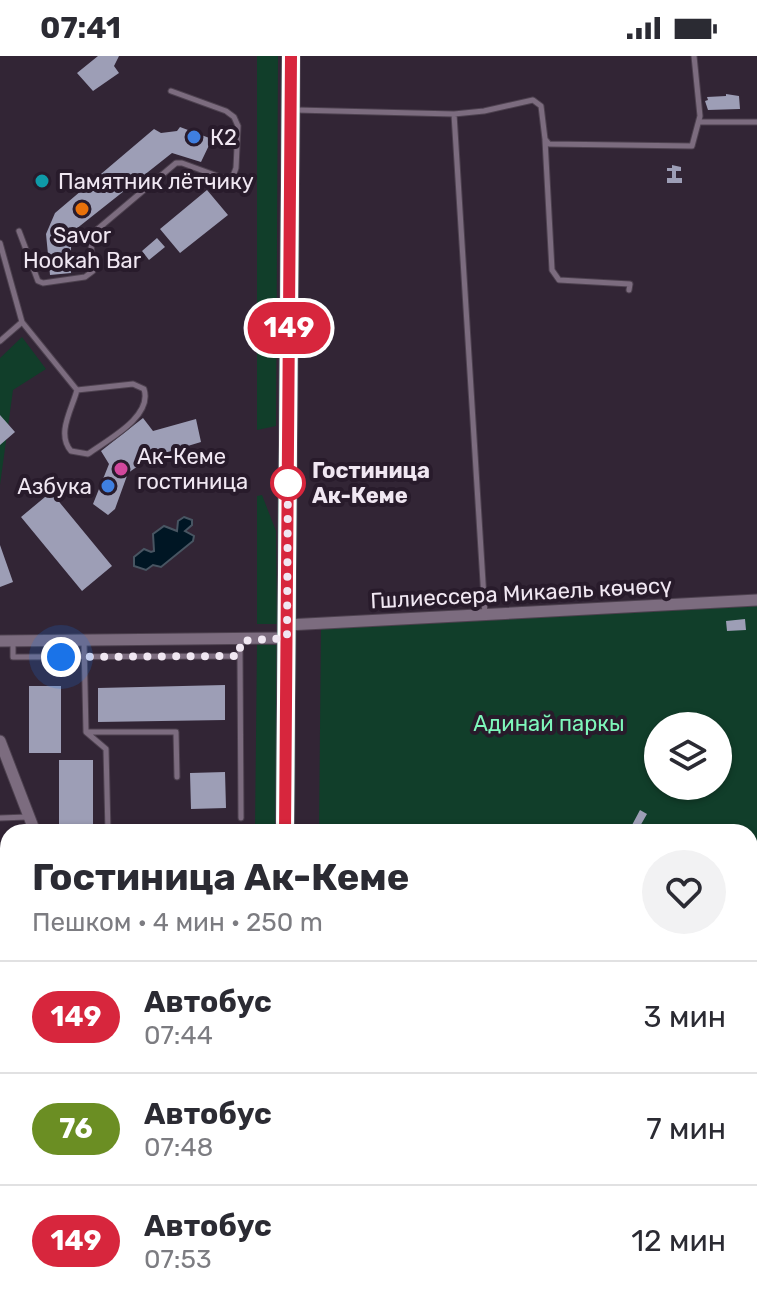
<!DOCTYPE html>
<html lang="ru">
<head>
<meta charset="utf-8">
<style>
	body { margin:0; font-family:Rubik,sans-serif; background:#f2f2f3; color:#2b2b33; height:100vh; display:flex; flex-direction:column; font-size:30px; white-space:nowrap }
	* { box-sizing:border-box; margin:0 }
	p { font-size:26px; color:#7c7c81 }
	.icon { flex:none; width:44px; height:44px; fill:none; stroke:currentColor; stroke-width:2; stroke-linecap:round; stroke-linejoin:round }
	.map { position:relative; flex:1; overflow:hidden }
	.details { position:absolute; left:0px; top:768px; width:758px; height:490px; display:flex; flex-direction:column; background:#fff; border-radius:24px 24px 0 0; box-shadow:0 2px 6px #0004 }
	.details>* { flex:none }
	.badge { padding:0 16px; border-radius:26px; font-size:28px; line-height:52px }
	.fabs { position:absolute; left:644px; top:656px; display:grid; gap:16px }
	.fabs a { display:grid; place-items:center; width:88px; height:88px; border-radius:50%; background:#fff; box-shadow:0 2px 6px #0004; font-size:40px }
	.you { position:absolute; width:40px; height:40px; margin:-20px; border:6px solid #fff; border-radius:50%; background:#1a73e8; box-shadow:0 0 0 12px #1a73e833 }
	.map>.badge { position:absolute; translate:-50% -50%; box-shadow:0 0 0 4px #fff }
	.round { display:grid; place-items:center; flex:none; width:84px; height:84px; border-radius:42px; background:#f2f2f3 }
	.head { display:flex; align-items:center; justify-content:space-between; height:136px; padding:0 32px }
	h1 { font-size:38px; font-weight:700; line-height:60px }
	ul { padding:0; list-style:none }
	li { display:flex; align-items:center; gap:24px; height:112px; padding:0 32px; border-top:2px solid #e1e1e2 }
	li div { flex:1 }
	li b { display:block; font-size:30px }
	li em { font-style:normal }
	li .badge { min-width:88px; font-weight:700; text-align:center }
	.status { display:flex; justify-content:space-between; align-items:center; height:56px; padding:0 40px; background:#fff; direction:ltr }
	.status svg { height:22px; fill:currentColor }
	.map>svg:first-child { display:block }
	.green { fill:#113e2a; fill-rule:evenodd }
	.water { fill:#001624; stroke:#485562; stroke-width:2 }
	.building { fill:#9d9eb6 }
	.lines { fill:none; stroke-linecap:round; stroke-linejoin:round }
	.service-casing { stroke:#4d414f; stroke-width:7 }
	.minor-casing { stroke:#4d414f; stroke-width:13 }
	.primary-casing { stroke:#4d414f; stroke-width:20 }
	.service { stroke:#7c6c7f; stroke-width:5 }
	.minor { stroke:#7c6c7f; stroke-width:11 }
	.primary { stroke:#51ad96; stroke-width:18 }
	.line-casing { stroke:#fff; stroke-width:18 }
	.line { stroke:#d7263d; stroke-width:12 }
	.walk { stroke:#f0e7f2; stroke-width:8; stroke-dasharray:0 14.4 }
	.shop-dot { fill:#3f7fe0; stroke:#281b2b; stroke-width:3 }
	.culture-dot { fill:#0f9aa8; stroke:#281b2b; stroke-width:3 }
	.food-dot { fill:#e8710a; stroke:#281b2b; stroke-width:3 }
	.hotel-dot { fill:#d1479c; stroke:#281b2b; stroke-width:3 }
	.stop-dot { fill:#fff; stroke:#d7263d; stroke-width:4 }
	.labels { text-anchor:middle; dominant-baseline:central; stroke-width:8; stroke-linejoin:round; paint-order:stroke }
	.poi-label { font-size:22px; fill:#f0e7f2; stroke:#281b2b; text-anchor:start }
	.stop-label { font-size:22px; font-weight:bold; fill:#f0e7f2; stroke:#281b2b; text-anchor:start }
	.street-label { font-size:22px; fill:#f0e7f2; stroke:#281b2b }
	.park-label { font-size:22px; fill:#7ef7bb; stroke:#281b2b }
</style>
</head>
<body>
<div class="status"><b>07:41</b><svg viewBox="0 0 49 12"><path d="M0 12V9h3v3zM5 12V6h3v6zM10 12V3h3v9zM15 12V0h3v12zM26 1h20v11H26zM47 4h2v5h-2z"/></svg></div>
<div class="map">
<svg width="757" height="1257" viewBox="0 0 757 1257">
	<rect width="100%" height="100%" fill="#322535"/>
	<path class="green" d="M257,0h21l-2,370 -19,4z
		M22,281l24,32 -33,21 -13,95v-127z
		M262,439l14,36 1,93h-20v-128z
		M757,547v386l-7,10v-167h-431l2,-205zM658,670h60v60h-60z
		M257,588l21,1 -2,187h-21z
		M315,1250h344l1,7h-345z"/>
	<path class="water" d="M184,461l8,3v5l-7,6 9,5 -1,5 -32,26 -8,-2 -7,5 -12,-4v-9l10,-8 7,3 3,-1 -1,-17 11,-8 13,5 1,-10z
		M413,1250h179l-1,7h-178z"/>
	<path class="building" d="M98,0h21l-5,10 5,7 -26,18 -16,-18z
		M726,38l13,2 1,13 -32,1 -3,-9 3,-1 -1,-3 19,-1z
		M180,71l32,12 -11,23 -29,-9 -101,80v40l-21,2 -4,-41 9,-21 99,-84 7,4 16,-2z
		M672,109l9,2v4h-5v7h6v5h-15v-5h5v-7h-5v-3h5z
		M207,134l21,25 -48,38 -20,-24z
		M157,182l8,9 -16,13 -7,-9z
		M0,359l15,17 -15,13z
		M143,362l10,13 43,-12 5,23 -50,15 -23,16 -13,36 -7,6 -15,-11 16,-40 -8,-13z
		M51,436l61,74 -30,25 -61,-74z
		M0,489l13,37 -13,5z
		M745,563l1,11 -19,1 -1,-10z
		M225,629v35l-127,2v-34z
		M29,630h32v67h-32z
		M59,704h34v64h-34z
		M225,716l1,36 -35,1 -1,-36z
		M640,754l7,4 -8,14 -7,-3z
		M8,952v21l-8,3v-20z
		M750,1038h7v95h-7z
		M750,1163h7v25h-7z
		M108,1250h22v7h-28v-5z
		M668,1250h15v7h-14z"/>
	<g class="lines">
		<defs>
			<path id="service" d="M296,54l158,4 30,-3 49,-11 8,6 4,33 4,5 143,2 8,-30 -6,-60
				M454,58l31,501
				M699,66h58
				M545,84l7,130 7,10 71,4 -1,6
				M19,175l19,50 5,2 42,-6 8,-6 -2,-28 2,-10 83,-70h6l41,15 10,-2 3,-8 2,-42 -4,-9 -8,-6 -55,-20
				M0,187l22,79 55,68c-5,19 -21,44 -6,61l17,3c19,-14 65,-37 56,-65l-11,-5 -56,6
				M0,285l22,-19
				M13,586v15l227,-1v-15
				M84,586l2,90 20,17 2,83
				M240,600l1,162
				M87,676h89l1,45
				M0,762l27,-1"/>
			<path id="minor" d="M287,569l470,-25
				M0,585l287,-3
				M0,685l35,91
				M0,809l8,-5
				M0,931l8,-4
				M750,950l7,-10
				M0,1208l8,17
				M20,1250l3,7
				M76,1257l2,-7"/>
			<path id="primary" d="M285,776l6,-776
				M282,1257v-7"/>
		</defs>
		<use href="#service" class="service-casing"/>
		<use href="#minor" class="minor-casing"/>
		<use href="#primary" class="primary-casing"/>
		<use href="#service" class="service"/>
		<use href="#minor" class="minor"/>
		<use href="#primary" class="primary"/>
	</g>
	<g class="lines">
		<defs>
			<path id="line" d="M285,776l6,-776"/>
		</defs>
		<use href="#line" class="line-casing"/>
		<use href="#line" class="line"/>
		<path class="walk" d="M61,601l179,-1v-15l47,-3 1,-165v10"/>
	</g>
	<g class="shop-dot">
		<circle cx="194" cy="81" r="8"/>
		<circle cx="108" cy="430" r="8"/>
	</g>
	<circle class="culture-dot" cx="42" cy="125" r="8"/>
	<circle class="food-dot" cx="82" cy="153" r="8"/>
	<circle class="hotel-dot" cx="121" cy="413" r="8"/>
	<circle class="stop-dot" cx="288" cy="427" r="16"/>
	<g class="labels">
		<g class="poi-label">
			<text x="210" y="81">К2</text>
			<text x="58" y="125">Памятник лётчику</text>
			<text x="82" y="179" text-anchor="middle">Savor<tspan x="82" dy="25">Hookah Bar</tspan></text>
			<text x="137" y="400">Ак-Кеме<tspan x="137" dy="25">гостиница</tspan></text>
			<text x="92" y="430" text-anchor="end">Азбука</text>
		</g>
		<g class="stop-label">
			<text x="312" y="414">Гостиница<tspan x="312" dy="25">Ак-Кеме</tspan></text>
		</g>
		<g class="street-label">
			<text transform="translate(521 537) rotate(-3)">Гшлиессера Микаель көчөсү</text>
		</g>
		<g class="park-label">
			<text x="549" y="667">Адинай паркы</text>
		</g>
	</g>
</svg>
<div class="fabs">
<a><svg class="icon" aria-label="layers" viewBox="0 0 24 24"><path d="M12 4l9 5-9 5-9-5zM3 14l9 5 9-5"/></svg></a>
</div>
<div class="you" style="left:61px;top:601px"></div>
<b class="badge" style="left:289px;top:272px;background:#d7263d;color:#fff">149</b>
<section class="details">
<div class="head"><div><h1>Гостиница Ак-Кеме</h1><p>Пешком · 4 мин · 250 m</p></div><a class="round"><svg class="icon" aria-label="heart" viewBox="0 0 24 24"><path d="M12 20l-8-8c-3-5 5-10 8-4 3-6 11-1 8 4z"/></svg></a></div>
<ul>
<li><span class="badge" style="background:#d7263d;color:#fff">149</span><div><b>Автобус</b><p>07:44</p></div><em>3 мин</em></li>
<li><span class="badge" style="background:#6b8e23;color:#fff">76</span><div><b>Автобус</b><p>07:48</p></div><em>7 мин</em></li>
<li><span class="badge" style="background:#d7263d;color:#fff">149</span><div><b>Автобус</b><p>07:53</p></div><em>12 мин</em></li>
</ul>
</section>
</div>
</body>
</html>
